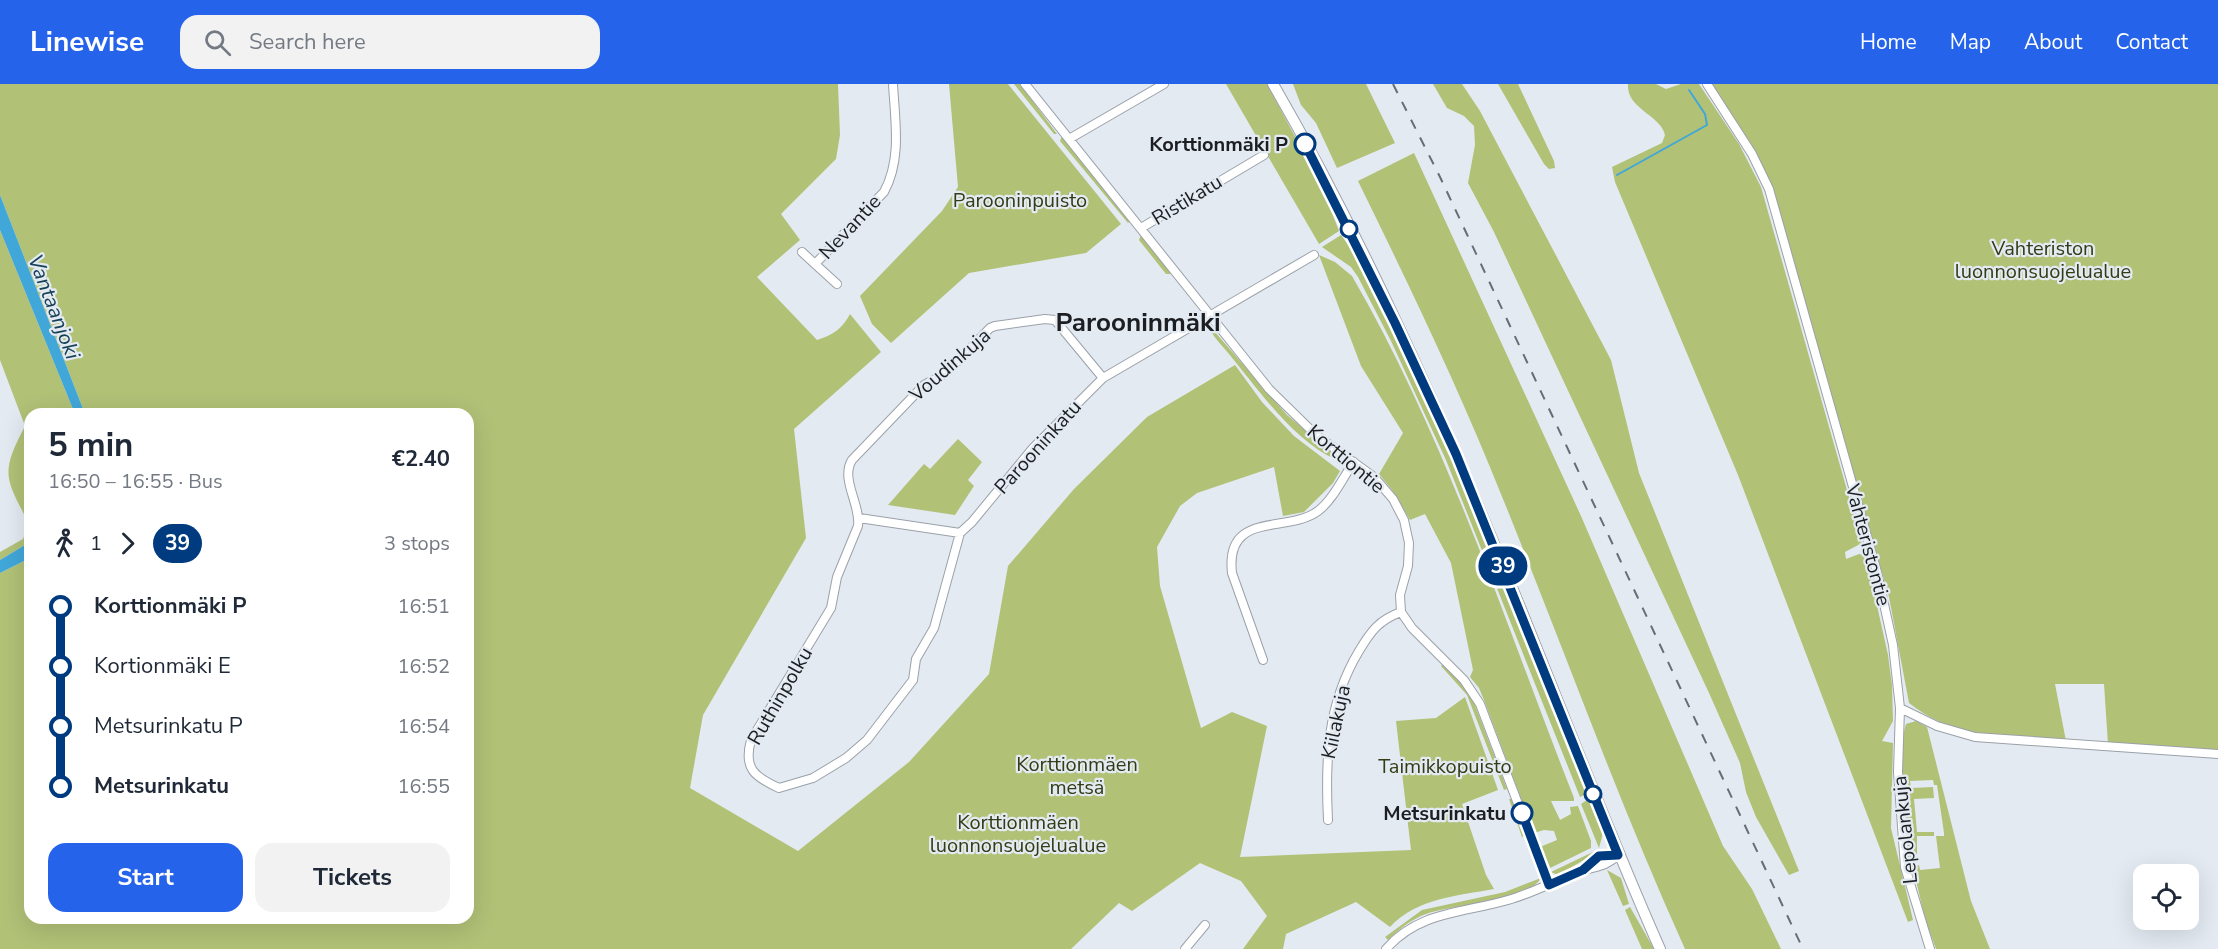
<!DOCTYPE html>
<html lang="en">
<head>
<meta charset="utf-8">
<style>
	body { margin:0; font-family:"Nunito Sans",sans-serif; background:#f2f2f3; color:#1f2937; height:100vh; display:flex; flex-direction:column; font-size:22px; white-space:nowrap }
	* { box-sizing:border-box; margin:0 }
	p { font-size:20px; color:#747a83 }
	.icon { flex:none; width:33px; height:33px; fill:none; stroke:currentColor; stroke-width:2; stroke-linecap:round; stroke-linejoin:round }
	.map { position:relative; flex:1; overflow:hidden }
	.drawer { position:absolute; left:24px; top:324px; width:450px; height:516px; display:flex; flex-direction:column; background:#fff; border-radius:18px; box-shadow:0 6px 24px #0002 }
	.drawer>* { flex:none }
	.badge { padding:0 12px; border-radius:20px; font-size:21px; line-height:39px }
	.fabs { position:absolute; left:2133px; top:780px; display:grid; gap:12px }
	.fabs a { display:grid; place-items:center; width:66px; height:66px; border-radius:12px; background:#fff; box-shadow:0 6px 24px #0002; font-size:30px }
	.map>.badge { position:absolute; translate:-50% -50%; box-shadow:0 0 0 3px #fff }
	.legs { display:flex; align-items:center; gap:9px; height:66px; padding:0 24px; font-size:20px }
	.legs p { margin-inline-start:auto }
	.head { display:flex; align-items:center; justify-content:space-between; height:102px; padding:0 24px }
	h1 { font-size:33px; font-weight:700; line-height:45px }
	.action { display:flex; gap:12px; margin-top:auto; padding:12px 24px }
	.action a { flex:1; height:69px; border-radius:18px; background:#2563eb; color:#fff; font-size:24px; font-weight:700; line-height:69px; text-align:center }
	.action a+a { background:#f2f2f3; color:#1f2937 }
	ul { padding:0 24px; list-style:none }
	li { display:flex; align-items:center; gap:21px; height:60px; font-size:22px }
	li i { display:grid; place-items:center; width:9px; height:100%; margin:0 8px; background:currentColor }
	li i::after { content:''; width:15px; height:15px; margin:-8px; border:4px solid; border-radius:50%; background:#fff }
	li p { margin-inline-start:auto }
	li:first-child i { background:linear-gradient(#0000 50%,currentColor 0) }
	li:last-child i { background:linear-gradient(currentColor 50%,#0000 0) }
	header { display:flex; align-items:center; gap:36px; box-sizing:border-box; height:84px; padding:0 30px; background:#2563eb; color:#fff }
	header strong { font-size:28px }
	nav { display:flex; gap:33px; margin-inline-start:auto; font-size:21px }
	.search { width:420px; height:54px; background:#f2f2f3; display:flex; align-items:center; gap:15px; box-sizing:border-box; padding:0 21px; border-radius:18px; color:#747a83; font-size:22px }
	.map>svg:first-child { display:block }
	.green { fill:#b1c176 }
	.water { fill:#41a7d8 }
	.lines { fill:none; stroke-linecap:round; stroke-linejoin:round }
	.stream { stroke:#41a7d8; stroke-width:2 }
	.minor-casing { stroke:#9ba1a9; stroke-width:10 }
	.tertiary-casing { stroke:#9ba1a9; stroke-width:12 }
	.minor { stroke:#fff; stroke-width:8 }
	.tertiary { stroke:#fff; stroke-width:10 }
	.rail { stroke:#696d72; stroke-width:2; stroke-dasharray:10 10; stroke-linecap:butt }
	.line-1-casing { stroke:#fff; stroke-width:14 }
	.line-1 { stroke:#003b80; stroke-width:9 }
	.stop-1-dot { fill:#fff; stroke:#003b80; stroke-width:3 }
	.labels { text-anchor:middle; dominant-baseline:central; stroke-width:4.5; stroke-linejoin:round; paint-order:stroke }
	.stop-label { font-size:20px; font-weight:bold; fill:#1c1e21; stroke:#e3eaf2; text-anchor:end }
	.park-label { font-size:20px; fill:#343c16; stroke:#e3eaf2 }
	.street-label { font-size:20px; fill:#1c1e21; stroke:#e3eaf2 }
	.water-label { font-size:21px; font-style:italic; fill:#174256; stroke:#e3eaf2 }
	.district-label { font-size:26px; font-weight:bold; fill:#1c1e21; stroke:#e3eaf2 }
</style>
</head>
<body>
<header>
<strong>Linewise</strong>
<div class="search"><svg class="icon" aria-label="search" viewBox="0 0 24 24"><circle cx="10" cy="10" r="6"/><path d="M15 15l6 6"/></svg>Search here</div>
<nav><a>Home</a><a>Map</a><a>About</a><a>Contact</a></nav>
</header>
<div class="map">
<svg width="2218" height="865" viewBox="0 0 2218 865">
	<rect width="100%" height="100%" fill="#e3eaf2"/>
	<path class="green" d="M0,0h838l2,51 -4,24 -55,55 19,26 -43,37 60,63c16,-5 25,-11 33,-26l31,38 -87,77 12,109 -103,177 -13,73 108,63 111,-89 80,-88 19,-108 66,-77 73,-72 88,-52 27,37 32,34 46,35 -7,12 -29,29 -21,4 -9,-49 -77,26 -17,13 -23,41 3,39 41,142 31,-16 35,14 -27,131 171,-7 -15,-129 40,-3 29,-21 33,93 -36,14 24,71 8,14c-37,7 -77,9 -104,38l-34,-25 -70,32 -3,15h-40l24,-33 -26,-35 -41,-18 -68,48 -13,-8 -48,46h-1071v-376l30,-15v360h438v-504h-383l-85,-219z
		M949,0h59l113,140 -35,29 -117,20 -78,70 -19,-19 -12,-28 82,-85 16,-24z
		M1014,0h6l37,50h-3z
		M1226,0h41l56,105 16,42 -20,13z
		M1293,0h73l29,59 -58,25 -21,-45 -15,-18z
		M1433,0h29l18,27 131,249 28,113 160,398 -10,4 -33,-58 -10,-25 -6,-29 -31,-70 -215,-461 -26,-49 7,-38 -1,-19 -10,-10 -17,-8z
		M1498,0h20l36,77 1,7 -6,1 -5,-5z
		M1628,0h28l10,5 15,-5h18l40,60 22,43 101,356 -17,9 1,7 13,-5 7,2 22,99 4,30 1,36 -11,20 11,2 -2,85 22,92 -5,2 -170,-447 -123,-293 -3,-15 50,-24 3,-8c-4,-20 -39,-26 -37,-51z
		M1710,0h508v668l-110,-8 -4,-60h-49l11,57c-58,-4 -109,0 -157,-38l-20,-106 -120,-416z
		M1062,52l68,85 -2,2 -68,-82z
		M1414,69l167,363 142,330 29,43 29,60h-96c-67,-148 -121,-300 -182,-450 -43,-108 -94,-214 -145,-318z
		M0,146l75,184h-45v128l-30,18v-8l23,-13 6,-15c-24,-47 -29,-50 -4,-98l-25,-66z
		M1141,151l30,37 -1,2h-4l-27,-34z
		M1341,151l20,28 91,195 135,336 -7,3 -134,-337 -55,-119 -33,-64 -7,-10 -29,-20z
		M1319,171l16,7 17,14c95,164 153,347 222,522v3h-23l9,19 11,-6 -1,-7 8,-1 13,35v7l-43,21 -8,-22 17,-7 -3,-9 -10,-1 -10,3 -50,-133 -5,-12 -9,-11 3,-7 -22,-107 -26,-49 -15,6 -18,-30 -13,-16 24,-41 -42,-67z
		M1208,240l79,91 50,42 -2,2c-41,-18 -78,-71 -106,-105 -7,-9 -19,-20 -21,-30z
		M958,355l24,23 -14,18 6,6 -19,29 -67,-10 36,-41 6,5z
		M1443,580l24,25 6,11 34,89 -3,1 -37,-95 -26,-29z
		M1916,637l11,6 44,174 19,48h-54l-11,-30 -12,-52 6,-2 1,5 20,-2 -4,-32h8v-3l-7,-48h-3l-1,-5 -23,1 1,7 22,-1 1,11 -20,1 3,33h17v4h-17v18l-7,3c-6,-33 -14,-101 -4,-133z
		M1509,715h3l14,37 -4,1z
		M1587,716l3,1 13,32 -4,15 -18,-44z
		M1595,767l1,2 -38,22 -7,-3z
		M1607,786l14,8 8,26 -6,2z
		M1541,794c-13,24 -89,26 -115,36 -14,5 -27,15 -38,26l-3,-3 37,-27 83,-18z
		M1630,823l24,42h-12l-17,-39z"/>
	<path class="water" d="M0,111l85,219h-10l-75,-184z
		M30,458v16l-30,15v-13z"/>
	<g class="lines">
		<path class="stream" d="M1617,91l90,-50 -2,-11 -16,-24"/>
		<defs>
			<path id="minor" d="M1025,0l244,305 47,46 58,42 19,22 11,21 5,23 -1,23 -8,29 1,17 11,16 52,52 16,24 69,181
				M1707,0l45,70 17,35 108,383 16,73 7,63 37,18 38,11 243,17
				M1069,55l95,-55
				M1141,144l123,-73
				M802,168l13,12
				M837,200l-22,-20 69,-72c18,-33 11,-71 9,-108
				M859,434l101,15 12,-11 61,-74 70,-70 211,-123
				M960,449l-26,95 -18,31 -3,21 -46,60 -21,18 -33,20 -34,10c-24,-11 -36,-19 -28,-48l80,-132 6,-31 21,-51c3,-21 -18,-47 -6,-66l72,-75 22,-12 44,-45 5,-2 50,-7 10,1 48,58
				M1263,576l-31,-87c-7,-63 55,-39 86,-62 15,-11 25,-34 36,-49
				M1900,624l-2,64 7,95 25,82
				M1328,736c-3,-60 -1,-116 31,-169 12,-20 20,-31 42,-39
				M1583,786c12,-12 19,-16 35,-15
				M1185,865l20,-24
				M1386,865c33,-38 78,-36 122,-49 25,-7 48,-20 73,-29 15,-5 25,-4 37,-16"/>
			<path id="tertiary" d="M1273,0c84,145 154,300 219,455 57,136 108,275 168,410"/>
		</defs>
		<use href="#minor" class="minor-casing"/>
		<use href="#tertiary" class="tertiary-casing"/>
		<use href="#minor" class="minor"/>
		<use href="#tertiary" class="tertiary"/>
		<path class="rail" d="M1393,0l47,93 363,772"/>
	</g>
	<g class="lines">
		<defs>
			<path id="line-1" d="M1305,60l90,179 61,131 162,401 -19,1 -16,14 -34,15 -27,-72"/>
		</defs>
		<use href="#line-1" class="line-1-casing"/>
		<use href="#line-1" class="line-1"/>
	</g>
	<g class="stop-1-dot">
		<circle cx="1305" cy="60" r="10"/>
		<circle cx="1349" cy="145" r="8"/>
		<circle cx="1593" cy="710" r="8"/>
		<circle cx="1522" cy="729" r="10"/>
	</g>
	<g class="labels">
		<g class="stop-label">
			<text x="1288" y="60">Korttionmäki P</text>
			<text x="1506" y="729">Metsurinkatu</text>
		</g>
		<g class="park-label">
			<text x="1020" y="116">Parooninpuisto</text>
			<text x="2043" y="164">Vahteriston<tspan x="2043" dy="23">luonnonsuojelualue</tspan></text>
			<text x="1077" y="680">Korttionmäen<tspan x="1077" dy="23">metsä</tspan></text>
			<text x="1445" y="682">Taimikkopuisto</text>
			<text x="1018" y="738">Korttionmäen<tspan x="1018" dy="23">luonnonsuojelualue</tspan></text>
		</g>
		<g class="street-label">
			<text transform="translate(1187 116) rotate(-31)">Ristikatu</text>
			<text transform="translate(850 143) rotate(-47)">Nevantie</text>
			<text transform="translate(950 281) rotate(-41)">Voudinkuja</text>
			<text transform="translate(1038 363) rotate(-48)">Parooninkatu</text>
			<text transform="translate(1346 375) rotate(40)">Korttiontie</text>
			<text transform="translate(1868 461) rotate(75)">Vahteristontie</text>
			<text transform="translate(780 612) rotate(-60)">Ruthinpolku</text>
			<text transform="translate(1336 638) rotate(-78)">Kiilakuja</text>
			<text transform="translate(1905 746) rotate(-96)">Lepolankuja</text>
		</g>
		<g class="water-label">
			<text transform="translate(54 223) rotate(69)">Vantaanjoki</text>
		</g>
		<g class="district-label">
			<text x="1138" y="238">Parooninmäki</text>
		</g>
	</g>
</svg>
<div class="fabs">
<a><svg class="icon" aria-label="locate" viewBox="0 0 24 24"><circle cx="12" cy="12" r="6"/><path d="M12 2v4M12 18v4M2 12h4M18 12h4"/></svg></a>
</div>
<b class="badge" style="left:1503px;top:482px;background:#003b80;color:#fff">39</b>
<section class="drawer">
<div class="head"><div><h1>5 min</h1><p>16:50 – 16:55 · Bus</p></div><b>€2.40</b></div>
<div class="legs"><svg class="icon" aria-label="walk" viewBox="0 0 24 24"><circle cx="13" cy="4" r="2"/><path d="M13 8l-2 6 4 7M11 14l-3 7M7 12l3-4h3l4 4"/></svg>1<svg class="icon" aria-label="forward" viewBox="0 0 24 24"><path d="M9 5l7 7-7 7"/></svg><b class="badge" style="background:#003b80;color:#fff">39</b><p>3 stops</p></div>
<ul>
<li><i style="color:#003b80"></i><b>Korttionmäki P</b><p>16:51</p></li>
<li><i style="color:#003b80"></i><span>Kortionmäki E</span><p>16:52</p></li>
<li><i style="color:#003b80"></i><span>Metsurinkatu P</span><p>16:54</p></li>
<li><i style="color:#003b80"></i><b>Metsurinkatu</b><p>16:55</p></li>
</ul>
<div class="action"><a>Start</a><a>Tickets</a></div>
</section>
</div>
</body>
</html>
